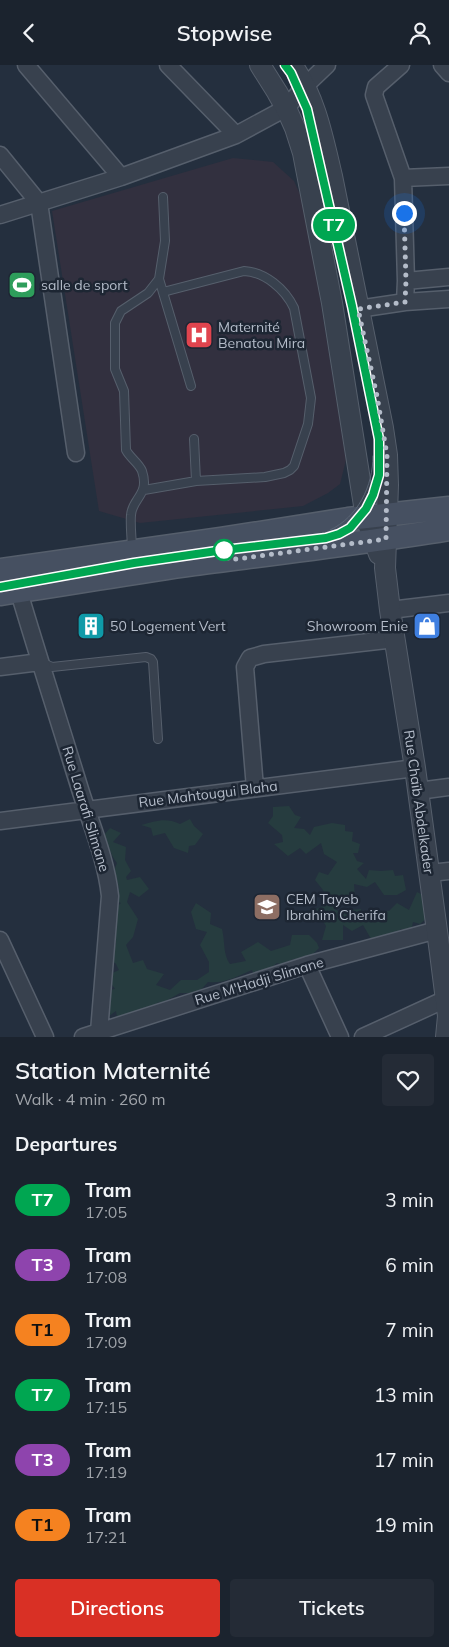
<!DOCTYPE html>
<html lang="en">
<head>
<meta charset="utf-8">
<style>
	body { margin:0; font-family:Mulish,sans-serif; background:#242b36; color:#f1f3f6; height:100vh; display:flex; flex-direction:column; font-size:19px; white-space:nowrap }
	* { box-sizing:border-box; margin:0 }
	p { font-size:16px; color:#a0a4aa }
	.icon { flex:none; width:28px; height:28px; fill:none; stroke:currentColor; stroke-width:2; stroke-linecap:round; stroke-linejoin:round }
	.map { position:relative; height:972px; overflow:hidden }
	.panel { display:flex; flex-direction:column; background:#1b232e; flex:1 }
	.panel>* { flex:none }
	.badge { padding:0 10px; border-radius:16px; font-size:18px; line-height:32px }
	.you { position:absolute; width:25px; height:25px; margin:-12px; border:4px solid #fff; border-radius:50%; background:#1a73e8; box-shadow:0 0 0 8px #1a73e833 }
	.map>.badge { position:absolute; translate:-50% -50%; box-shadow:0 0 0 2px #fff }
	h2 { padding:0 15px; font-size:19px; line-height:45px }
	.round { display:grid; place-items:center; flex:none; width:52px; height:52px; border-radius:5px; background:#242b36 }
	.head { display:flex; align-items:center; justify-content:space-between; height:85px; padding:0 15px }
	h1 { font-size:24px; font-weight:600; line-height:38px }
	.button { display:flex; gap:10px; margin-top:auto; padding:10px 15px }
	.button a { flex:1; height:58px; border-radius:5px; background:#d93025; color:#fff; font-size:20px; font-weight:600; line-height:58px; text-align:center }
	.button a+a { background:#242b36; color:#f1f3f6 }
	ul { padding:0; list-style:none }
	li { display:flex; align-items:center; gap:15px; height:65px; padding:0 15px }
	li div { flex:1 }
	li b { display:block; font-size:19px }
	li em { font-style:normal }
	li .badge { min-width:55px; font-weight:700; text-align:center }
	header { display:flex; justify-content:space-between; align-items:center; height:65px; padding:0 15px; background:#1b232e; font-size:22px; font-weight:600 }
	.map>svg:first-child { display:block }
	.medical { fill:#32303f }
	.green { fill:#263c3f }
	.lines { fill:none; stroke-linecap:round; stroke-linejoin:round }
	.service-casing { stroke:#565f6c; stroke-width:10 }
	.minor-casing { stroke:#565f6c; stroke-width:19 }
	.tertiary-casing { stroke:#565f6c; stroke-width:22 }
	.secondary-casing { stroke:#565f6c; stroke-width:25 }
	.service { stroke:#38414e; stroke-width:8 }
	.minor { stroke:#38414e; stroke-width:16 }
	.tertiary { stroke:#38414e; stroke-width:20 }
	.secondary { stroke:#465061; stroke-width:22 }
	.tram { stroke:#5a6575; stroke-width:1 }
	.line-casing { stroke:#fff; stroke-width:11 }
	.line { stroke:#00a651; stroke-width:8 }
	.walk { stroke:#b4bcc9; stroke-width:5; stroke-dasharray:0 9 }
	.stop-dot { fill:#fff; stroke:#00a651; stroke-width:2.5 }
	.labels { text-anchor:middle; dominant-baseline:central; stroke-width:5; stroke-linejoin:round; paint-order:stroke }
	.poi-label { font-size:14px; fill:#b4bcc9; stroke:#1d2633; text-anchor:start }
	.street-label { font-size:14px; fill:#b4bcc9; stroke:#1d2633 }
</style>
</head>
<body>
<header><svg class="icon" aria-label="back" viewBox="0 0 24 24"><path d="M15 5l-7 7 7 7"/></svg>Stopwise<svg class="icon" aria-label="person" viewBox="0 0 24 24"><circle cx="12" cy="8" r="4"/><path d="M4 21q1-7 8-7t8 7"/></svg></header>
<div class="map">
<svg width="449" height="972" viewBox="0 0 449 972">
	<rect width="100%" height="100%" fill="#242f3e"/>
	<path class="medical" d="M233,93l40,4 21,19 11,24 41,255 -6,24 -12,9 -25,13 -163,17 -41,-12 -47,-300z"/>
	<path class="green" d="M289,741l6,9 6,2 -7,11 10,1 6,6 4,-8 18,-4 13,2v6l8,1 -1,9 8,3 -2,9h-5l4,8 7,2 -7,6 9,10 3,-9 12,1 12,-1 2,6 8,-1 3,15 -9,5h-13l-9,-13 -8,5 -13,-3 1,15 -15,3 -7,6 5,3 23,-2v11l17,2 3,-11h8l8,-8 12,7 8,-18 12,6v18l-9,8 -7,-2 -2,9 -10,-2 -11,10 -16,5 -11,-19 -11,6 -9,-6v15h-21l4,-14 -10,-17 11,-5 -4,-14 -8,-10 4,-8 9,3 9,-13 -13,-8 -3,-11 -15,11 -6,-6 -12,8 -14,-12 9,-2 -1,-7 -14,-12 5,-7v-9z
		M190,754l4,7 9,8 -8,11 -6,1 -1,7 -14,-5 -9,-15 -12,3 -2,-8 -10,-3c15,-4 24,-8 39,-1z
		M110,763l11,5 -8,9 13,5 -1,13 6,11 -5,6 1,3 13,-3 9,12 -10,8 -9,-5 -3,10 11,17 -5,18 -7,8 7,18 10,-3 4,9 17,5 -8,11 14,5 11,-10h16l12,-8v-10l-9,-17 7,-13 -11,-3 -5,-17 5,-9 15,10 -1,11 12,5c3,12 1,26 8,35l16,-3 -5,-9 17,-10 13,9 19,-6 2,-10h17l8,8 2,5 -11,11h-15l-7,7 -9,-3 -14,11 -9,1 -2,-5c-14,6 -28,14 -44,12l-10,11h-18l-16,9h-5l-13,8 -16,7h-13l-1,-6 -7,5 -4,-14 2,-12 8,-1 -9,-13 13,-6 -3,-6 -9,-8 9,-12 -4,-33 9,-8 -7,-2 5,-13 -5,-17 3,-8c-8,-10 -7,-17 -13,-28z"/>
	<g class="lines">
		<defs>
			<path id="service" d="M163,132l2,44 -6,38 32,107
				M163,227l81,-21c21,1 41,18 50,37l17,90 -3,26 -14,42 -4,4 -6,3 -19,4 -69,4
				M144,425l52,-9 -2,-42
				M132,485c0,-11 -2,-24 -1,-35 1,-17 19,-20 11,-44 -3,-8 -12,-13 -16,-21l-2,-59 -9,-22v-46l6,-12 27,-18 11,-14
				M41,597l11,5 94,-10 5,2 2,3 5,77"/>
			<path id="minor" d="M26,0l95,112
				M168,0l68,70
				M401,0l-25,22 -2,8 29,83 3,103 -1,21
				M442,0l7,8
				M0,90l39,48 37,250
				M403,113l46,-2
				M0,150l121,-38 115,-42 50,-27 19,-22 22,-21
				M406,216l43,-4
				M358,244l47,-7 44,-3
				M19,527c19,64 40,129 60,194 11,36 27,72 31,110l-11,136
				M390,545l59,-7
				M0,602l40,-5
				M255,723l-10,-121 5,-9 14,-4 131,-15
				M418,726l31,-4
				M0,756l415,-53
				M430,808l19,-2
				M0,875l45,97
				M307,900l33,72
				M83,972l224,-72 130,-35
				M363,972l83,-38"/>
			<path id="tertiary" d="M260,0l17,27 9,16 9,20 8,25 29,150 34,215 13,36
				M292,0c23,31 31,73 40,111l51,252 4,27 1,30 -3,83 5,42 25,158 25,185 8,63 -2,21"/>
			<path id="secondary" d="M0,505l221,-31 127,-20 101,-11
				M0,529c65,-9 129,-21 194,-30 85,-11 170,-21 255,-35"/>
		</defs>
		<use href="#service" class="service-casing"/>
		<use href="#minor" class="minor-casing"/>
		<use href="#tertiary" class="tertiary-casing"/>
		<use href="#secondary" class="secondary-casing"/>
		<use href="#service" class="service"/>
		<use href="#minor" class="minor"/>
		<use href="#tertiary" class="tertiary"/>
		<use href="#secondary" class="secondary"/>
		<path class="tram" d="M330,465c28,-13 43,-44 43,-74
			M0,522l134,-24 90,-13 102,-12 13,-4 10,-6 17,-19 7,-14 6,-20v-36l-27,-133 -45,-197 -16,-36 -6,-8"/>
	</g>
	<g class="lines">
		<defs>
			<path id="line" d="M0,522l134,-24 90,-13 102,-12 13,-4 11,-6 16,-19 7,-14 6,-20v-36l-27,-133 -45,-197 -16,-36 -6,-8"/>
		</defs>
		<use href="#line" class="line-casing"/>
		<use href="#line" class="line"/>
		<path class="walk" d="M224,485l5,10 157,-21 1,-84 -10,-59 -19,-87 47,-7 1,-21 -2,-68"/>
	</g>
	<defs>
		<symbol id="stadium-square" viewBox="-11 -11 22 22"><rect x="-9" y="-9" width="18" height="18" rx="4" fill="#2e9e5b" stroke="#1d2633"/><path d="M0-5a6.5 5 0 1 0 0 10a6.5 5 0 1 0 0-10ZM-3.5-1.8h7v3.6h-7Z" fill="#fff"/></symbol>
		<symbol id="hospital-square" viewBox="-11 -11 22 22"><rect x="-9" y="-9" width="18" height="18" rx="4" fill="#e0444e" stroke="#1d2633"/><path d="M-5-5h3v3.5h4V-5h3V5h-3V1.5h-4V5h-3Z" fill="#fff"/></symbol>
		<symbol id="building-square" viewBox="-11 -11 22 22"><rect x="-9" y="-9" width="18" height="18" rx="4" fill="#0f9aa8" stroke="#1d2633"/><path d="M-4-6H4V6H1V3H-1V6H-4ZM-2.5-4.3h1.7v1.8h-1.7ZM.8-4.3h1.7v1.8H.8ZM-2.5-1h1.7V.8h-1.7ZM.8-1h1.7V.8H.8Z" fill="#fff"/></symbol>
		<symbol id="shop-square" viewBox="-11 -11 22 22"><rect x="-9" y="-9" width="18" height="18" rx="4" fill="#3f7fe0" stroke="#1d2633"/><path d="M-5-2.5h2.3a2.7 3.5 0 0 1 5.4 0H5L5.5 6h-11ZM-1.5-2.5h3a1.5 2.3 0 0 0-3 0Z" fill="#fff"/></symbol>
		<symbol id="school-square" viewBox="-11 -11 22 22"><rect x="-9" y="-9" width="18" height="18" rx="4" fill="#8d6e63" stroke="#1d2633"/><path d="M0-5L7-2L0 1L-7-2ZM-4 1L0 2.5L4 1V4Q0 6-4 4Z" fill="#fff"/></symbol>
	</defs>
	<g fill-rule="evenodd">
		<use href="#stadium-square" x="6" y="204" width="32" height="32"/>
		<use href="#hospital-square" x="183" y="254" width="32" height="32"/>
		<use href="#building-square" x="75" y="545" width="32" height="32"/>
		<use href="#shop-square" x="411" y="545" width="32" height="32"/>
		<use href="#school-square" x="251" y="826" width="32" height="32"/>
	</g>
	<circle class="stop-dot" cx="224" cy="485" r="10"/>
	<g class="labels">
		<g class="poi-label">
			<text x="41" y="220">salle de sport</text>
			<text x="218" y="262">Maternité<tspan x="218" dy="16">Benatou Mira</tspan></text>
			<text x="110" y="561">50 Logement Vert</text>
			<text x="408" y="561" text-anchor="end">Showroom Enie</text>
			<text x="286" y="834">CEM Tayeb<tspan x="286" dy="16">Ibrahim Cherifa</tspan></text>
		</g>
		<g class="street-label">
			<text transform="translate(208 729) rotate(-7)">Rue Mahtougui Blaha</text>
			<text transform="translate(419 737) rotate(82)">Rue Chaïb Abdelkader</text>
			<text transform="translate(86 744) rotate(73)">Rue Laarafi Slimane</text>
			<text transform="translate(259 916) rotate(-17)">Rue M'Hadji Slimane</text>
		</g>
	</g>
</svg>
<div class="you" style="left:404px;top:148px"></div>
<b class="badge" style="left:334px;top:160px;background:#00a651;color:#fff">T7</b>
</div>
<section class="panel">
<div class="head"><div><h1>Station Maternité</h1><p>Walk · 4 min · 260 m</p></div><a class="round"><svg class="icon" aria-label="heart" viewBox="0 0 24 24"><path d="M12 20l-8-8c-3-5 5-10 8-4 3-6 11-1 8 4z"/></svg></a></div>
<h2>Departures</h2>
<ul>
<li><span class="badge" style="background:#00a651;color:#fff">T7</span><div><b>Tram</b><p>17:05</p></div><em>3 min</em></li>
<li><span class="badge" style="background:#8e44ad;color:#fff">T3</span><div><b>Tram</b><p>17:08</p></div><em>6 min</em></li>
<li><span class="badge" style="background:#f58220;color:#111">T1</span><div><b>Tram</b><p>17:09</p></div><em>7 min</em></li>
<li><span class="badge" style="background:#00a651;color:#fff">T7</span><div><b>Tram</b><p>17:15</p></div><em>13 min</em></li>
<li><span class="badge" style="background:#8e44ad;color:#fff">T3</span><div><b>Tram</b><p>17:19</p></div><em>17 min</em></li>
<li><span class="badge" style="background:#f58220;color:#111">T1</span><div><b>Tram</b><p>17:21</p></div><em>19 min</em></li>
</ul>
<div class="button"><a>Directions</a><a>Tickets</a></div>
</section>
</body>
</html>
